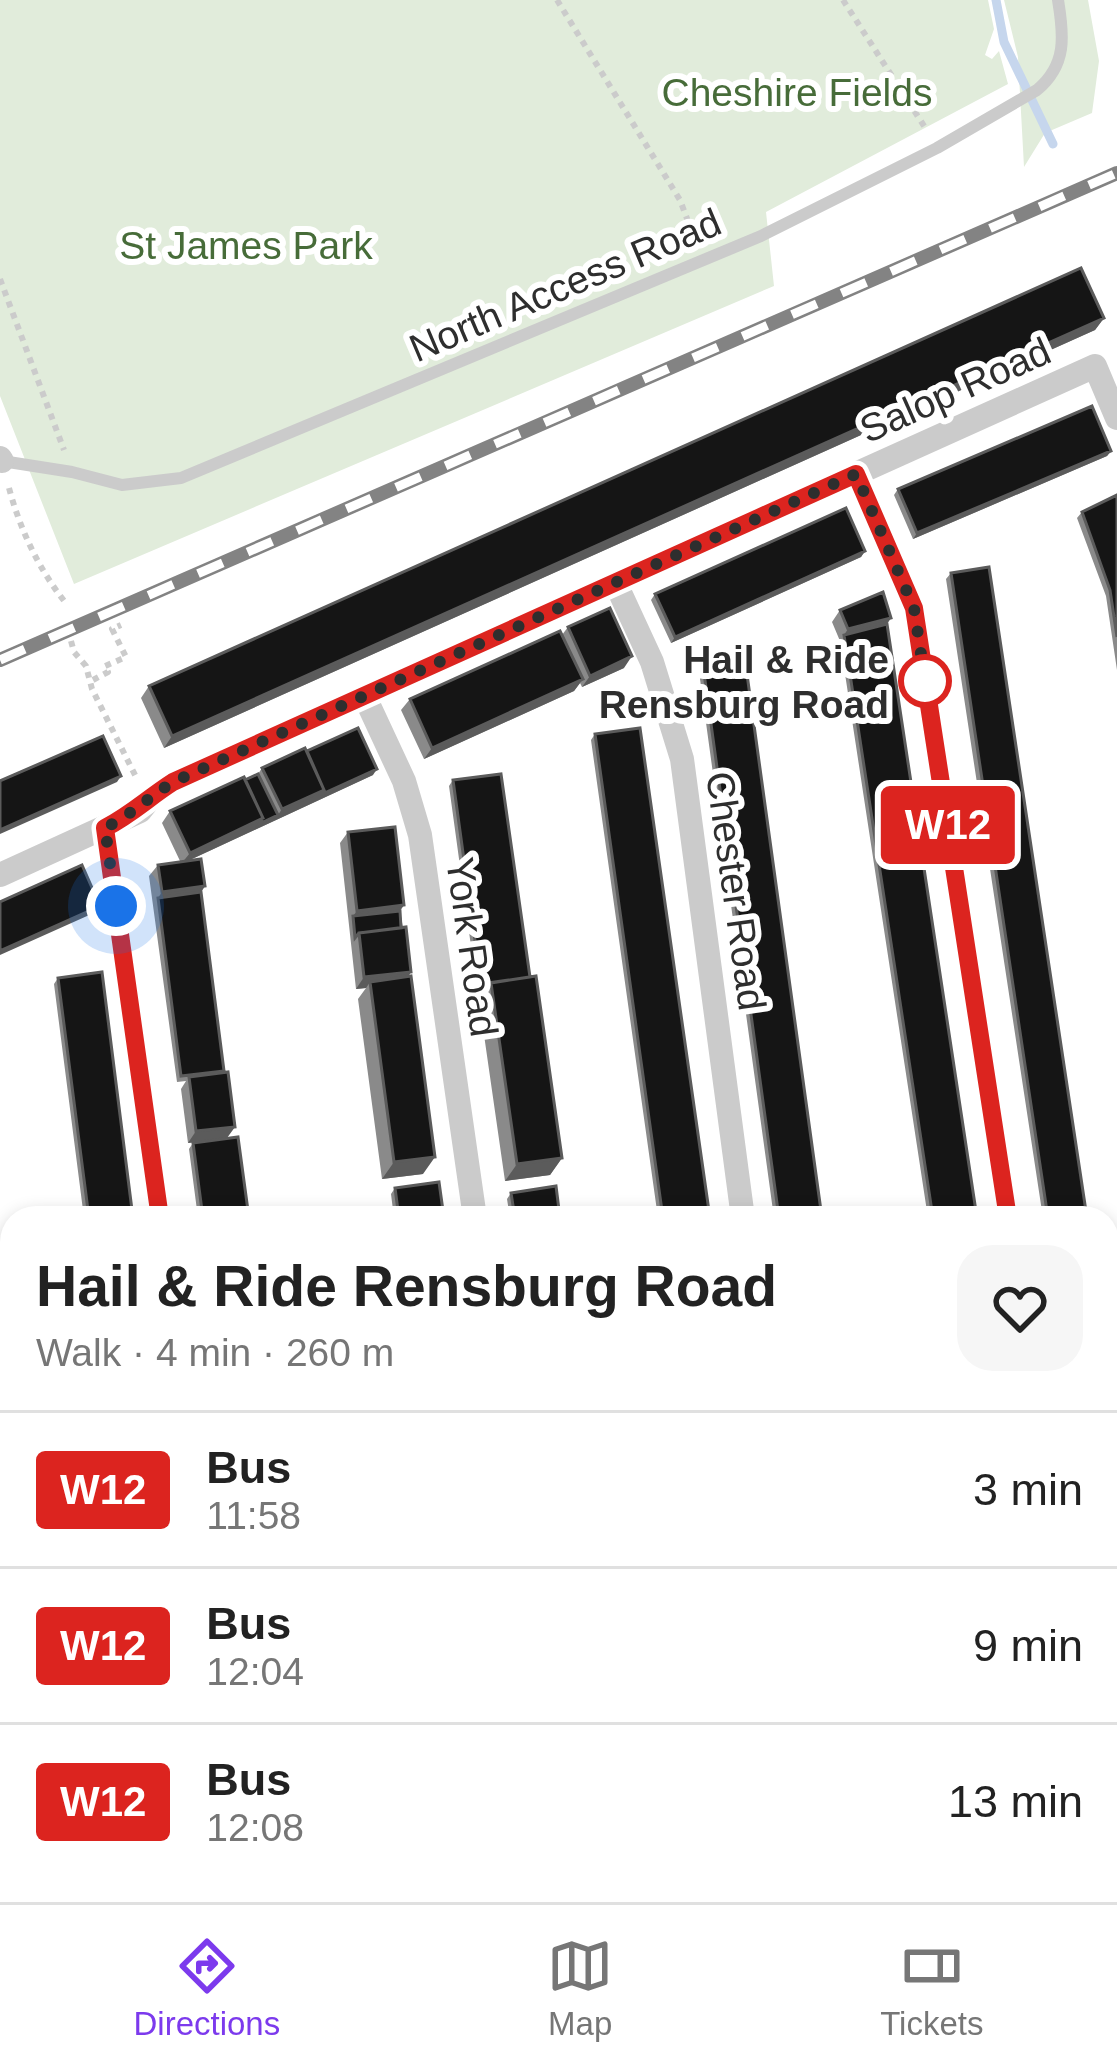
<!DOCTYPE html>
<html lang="en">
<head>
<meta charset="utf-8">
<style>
	body { margin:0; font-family:Helvetica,sans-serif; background:#f6f6f6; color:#222; height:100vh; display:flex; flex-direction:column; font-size:45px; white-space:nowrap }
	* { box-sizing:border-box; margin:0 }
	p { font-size:39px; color:#767676 }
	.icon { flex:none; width:66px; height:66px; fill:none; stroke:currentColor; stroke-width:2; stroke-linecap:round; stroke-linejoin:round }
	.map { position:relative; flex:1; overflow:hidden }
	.sheet { position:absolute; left:0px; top:1206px; width:1119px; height:696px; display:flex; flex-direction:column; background:#fff; border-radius:36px 36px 0 0; box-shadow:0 6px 18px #0003 }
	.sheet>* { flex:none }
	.badge { padding:0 24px; border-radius:9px; font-size:42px; line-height:78px }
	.you { position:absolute; width:60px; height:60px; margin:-30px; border:9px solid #fff; border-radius:50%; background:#1a73e8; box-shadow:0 0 0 18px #1a73e833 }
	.map>.badge { position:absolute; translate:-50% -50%; box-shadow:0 0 0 6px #fff }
	.round { display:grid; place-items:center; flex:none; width:126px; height:126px; border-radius:36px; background:#f6f6f6 }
	.headline { display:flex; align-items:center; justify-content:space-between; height:204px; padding:0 36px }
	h1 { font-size:57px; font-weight:600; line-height:90px }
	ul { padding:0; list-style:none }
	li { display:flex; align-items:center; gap:36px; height:156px; padding:0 36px; border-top:3px solid #e0e0e0 }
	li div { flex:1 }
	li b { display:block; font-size:45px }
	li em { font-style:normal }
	li .badge { min-width:132px; font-weight:700; text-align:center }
	.tabs { display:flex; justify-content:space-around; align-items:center; height:168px; border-top:3px solid #e0e0e0; background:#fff; font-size:33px; color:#767676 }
	.tabs a { display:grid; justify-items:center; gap:6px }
	.tabs .on { color:#7c3aed }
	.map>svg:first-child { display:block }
	.green { fill:#e1ecdb }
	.water { fill:#c6d6ed }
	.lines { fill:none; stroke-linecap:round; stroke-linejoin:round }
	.stream { stroke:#c6d6ed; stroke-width:9 }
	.path { stroke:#cbcbcb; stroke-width:6; stroke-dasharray:6 6; stroke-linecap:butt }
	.service { stroke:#cbcbcb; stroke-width:12 }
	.minor { stroke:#cbcbcb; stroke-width:24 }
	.rail-casing { stroke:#838383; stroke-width:14 }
	.rail { stroke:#fff; stroke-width:9; stroke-dasharray:27; stroke-linecap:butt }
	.wall { fill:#8a8a8a }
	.shaded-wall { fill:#5b5b5b }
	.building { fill:#151515; stroke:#5b5b5b; stroke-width:3 }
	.line-casing { stroke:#fff; stroke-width:27 }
	.line { stroke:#dc241f; stroke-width:18 }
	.walk { stroke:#2e2e2e; stroke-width:12; stroke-dasharray:0 21.6 }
	.stop-dot { fill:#fff; stroke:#dc241f; stroke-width:6 }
	.labels { text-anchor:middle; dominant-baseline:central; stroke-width:12; stroke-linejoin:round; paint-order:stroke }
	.park-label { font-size:39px; fill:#476c39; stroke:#fff }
	.street-label { font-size:39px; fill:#2e2e2e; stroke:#fff }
	.stop-label { font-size:39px; font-weight:bold; fill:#2e2e2e; stroke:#fff; text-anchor:end }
</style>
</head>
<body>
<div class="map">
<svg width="1117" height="1902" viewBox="0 0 1117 1902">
	<rect width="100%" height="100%" fill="#fff"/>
	<path class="green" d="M0,0h988l6,29 -9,26 7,4 7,-8 9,33 -242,128 8,74 -700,298 -74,-188z
		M1004,0h84l11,61 -7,52 -47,20 -21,34 -6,-110z
		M129,1890h335l-2,12h-334z"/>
	<path class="water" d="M1117,1692v162l-10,27v-172z
		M1002,1890h102l-5,12h-100z"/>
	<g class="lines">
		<path class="stream" d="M996,0l8,42 49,102
			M1069,196l48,-22"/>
		<path class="path" d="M557,0l123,200 17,45
			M843,0l83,129
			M0,279l64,171
			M9,488c11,41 29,80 56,114
			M71,641l3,11 12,14 6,23 44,88
			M93,680l15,-8 -3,-6 21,-9 -14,-28 9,-4"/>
		<path class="service" d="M2,461l70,11 50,13 59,-7 580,-242 176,-88 100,-58c30,-25 27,-54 21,-90
			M509,1890l1,12"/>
		<path class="minor" d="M0,458l2,3
			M855,474l59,134 94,610
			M616,584l36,78 30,97 61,459
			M364,695l40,86 16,54 55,383
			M105,828l55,390
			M0,875l140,-64 12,-15 21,-14 922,-416 22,52
			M1107,1437l10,-1
			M1107,1610l10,-1
			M0,1790l12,-1
			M99,1902l1,-12"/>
		<defs>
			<path id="rail" d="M0,660l1117,-487"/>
		</defs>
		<use href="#rail" class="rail-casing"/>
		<use href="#rail" class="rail"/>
	</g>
	<path class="wall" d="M1104,318l-9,12 -931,418 -23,-50 8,-12z
		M1111,451l-4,5 -194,83 -19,-44 4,-6z
		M1117,495v175l-11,-74 -29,-78 5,-6z
		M865,551l-4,6 -190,86 -20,-43 4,-6z
		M951,573l136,645h-44l-97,-639z
		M840,610l51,8 -4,6 90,594h-49l-88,-577 -8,-19z
		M568,627l56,41 -42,19 -2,-4 -6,8 -150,68 -23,-49 9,-11 152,-64z
		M704,673l118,545h-48l-74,-539z
		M595,734l115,484h-52l-67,-478z
		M307,751l66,24 -183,85 15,26 -4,6 26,246 -39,5 -7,-54 5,-8 -9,1 -28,-206 9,-11 22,-4 -18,-38 8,-12 88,-37 4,-6z
		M453,780l77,197 32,181 -12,17 -45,6 -26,-181 8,-12 -10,2 -28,-204z
		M348,832l56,73 -4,6 11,61 -3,5 15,197 -41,5 -24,-180 8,-11 -10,1 -16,-146z
		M58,978l75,240h-49l-30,-234z
		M193,1143l56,75h-51l-9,-69z
		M395,1188l49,30h-50l-3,-24z
		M511,1193l49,25h-50l-3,-19z
		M1117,1475v59l-10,1v-58z
		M12,1689v56h-12v-55z"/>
	<path class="shaded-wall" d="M1104,318l-9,12 -931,418 8,-12z
		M1111,451l-4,5 -194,83 4,-6z
		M865,551l-4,6 -190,86 4,-6z
		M891,618l-8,11 -39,6 -4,6 8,-12z
		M632,656l-8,12 -42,19 8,-11z
		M583,679l-9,12 -150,68 8,-11z
		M377,769l-4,6 -192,89 9,-11 73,-35 15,-3 4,-6 42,-19z
		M121,776l-4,6 -117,52v-4z
		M205,886l-8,12h-39l-4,6 8,-12z
		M404,905l-9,12 -42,-1 4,-5z
		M100,906l-4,6 -96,43v-4z
		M411,972l-8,12 -33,-2 -4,6 -10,1 8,-12z
		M235,1127l-8,11 -39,5 8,-12z
		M435,1157l-12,17 -41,5 12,-17z
		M562,1158l-12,17 -45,6 12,-17z
		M1115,1524h2v10l-10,1z
		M12,1619v6l-12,1v-5z
		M8,1734h4v11h-12z
		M0,1880l12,2v8h11l-4,6 -19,-3z
		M36,1890h35l-8,12 -32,-5z"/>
	<path class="building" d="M1081,268l23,50 -932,418 -23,-50z
		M1092,406l19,45 -194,82 -19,-44z
		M1117,495v142l-7,-47 -28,-78z
		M846,508l19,43 -190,86 -20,-43z
		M989,567l98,651h-39l-97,-645z
		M883,592l8,26 -43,11 -8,-19z
		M610,608l22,48 -42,20 -22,-49z
		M887,624l90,594h-44l-89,-583z
		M560,631l23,48 -151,69 -22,-49z
		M746,667l76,551h-43l-75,-545z
		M358,728l19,41 -57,26 4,-5 -17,-39z
		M640,728l70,490h-47l-68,-484z
		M103,736l18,40 -121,54v-49z
		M305,748l19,42 -42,19 -20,-41z
		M258,774l20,41 -19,9 4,-6 -18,-38z
		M501,774l29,203 -49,7 -28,-204z
		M244,777l19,41 -73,35 -20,-42z
		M395,827l9,78 -47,6 -9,-79z
		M201,859l4,27 -43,6 -4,-27z
		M82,865l18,41 -100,45v-49z
		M201,892l23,179 -43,5 -23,-178z
		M400,911l1,17 -42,5 -4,5 -2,-22z
		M406,927l5,45 -47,5 -5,-44z
		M102,972l31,246h-44l-31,-240z
		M411,976l24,181 -41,5 -24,-180z
		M536,976l26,182 -45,6 -26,-181z
		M228,1072l7,55 -39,4 -7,-54z
		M238,1137l11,81h-46l-10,-75z
		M439,1182l5,36h-45l-4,-30z
		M556,1186l4,32h-45l-4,-25z
		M1107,1352l9,59 -9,1z
		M0,1358l12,93v168l-12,2z
		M1117,1475v49h-2l-3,-20 -5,2v-29z
		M12,1689v45h-4l-8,-44z
		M0,1821l12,1v60l-12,-2z"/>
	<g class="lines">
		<defs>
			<path id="line" d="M160,1218l-55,-390c27,-14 43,-30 68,-46l683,-308 58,134 94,610"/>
		</defs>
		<use href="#line" class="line-casing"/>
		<use href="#line" class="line"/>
		<path class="walk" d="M116,906l-11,-78c27,-14 43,-30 68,-46l683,-308 58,134 14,92 -3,-19"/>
	</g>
	<circle class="stop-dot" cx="925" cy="681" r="24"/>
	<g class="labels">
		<g class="park-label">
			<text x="797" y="92">Cheshire Fields</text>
			<text x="246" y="245">St James Park</text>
		</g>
		<g class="street-label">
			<text transform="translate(565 285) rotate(-23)">North Access Road</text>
			<text transform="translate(955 390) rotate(-24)">Salop Road</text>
			<text transform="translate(736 891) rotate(82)">Chester Road</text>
			<text transform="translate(472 947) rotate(82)">York Road</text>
		</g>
		<g class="stop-label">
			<text x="889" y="659">Hail &amp; Ride<tspan x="889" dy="45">Rensburg Road</tspan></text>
		</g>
	</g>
</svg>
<div class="you" style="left:116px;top:906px"></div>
<b class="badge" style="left:948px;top:825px;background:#dc241f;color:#fff">W12</b>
<section class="sheet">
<div class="headline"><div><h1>Hail &amp; Ride Rensburg Road</h1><p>Walk · 4 min · 260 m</p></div><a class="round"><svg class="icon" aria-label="heart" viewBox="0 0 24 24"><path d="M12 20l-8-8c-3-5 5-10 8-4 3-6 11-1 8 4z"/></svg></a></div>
<ul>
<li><span class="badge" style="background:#dc241f;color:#fff">W12</span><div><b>Bus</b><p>11:58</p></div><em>3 min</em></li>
<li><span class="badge" style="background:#dc241f;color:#fff">W12</span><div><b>Bus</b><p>12:04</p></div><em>9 min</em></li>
<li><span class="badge" style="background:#dc241f;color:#fff">W12</span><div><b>Bus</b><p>12:08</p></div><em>13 min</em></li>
</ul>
</section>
</div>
<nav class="tabs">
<a class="on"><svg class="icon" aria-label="directions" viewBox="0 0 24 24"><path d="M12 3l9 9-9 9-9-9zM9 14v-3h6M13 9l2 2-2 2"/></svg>Directions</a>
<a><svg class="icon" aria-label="map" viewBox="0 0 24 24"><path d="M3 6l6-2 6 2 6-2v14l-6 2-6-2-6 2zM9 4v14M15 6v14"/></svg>Map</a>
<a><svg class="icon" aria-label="tickets" viewBox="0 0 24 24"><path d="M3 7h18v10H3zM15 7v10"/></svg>Tickets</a>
</nav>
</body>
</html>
